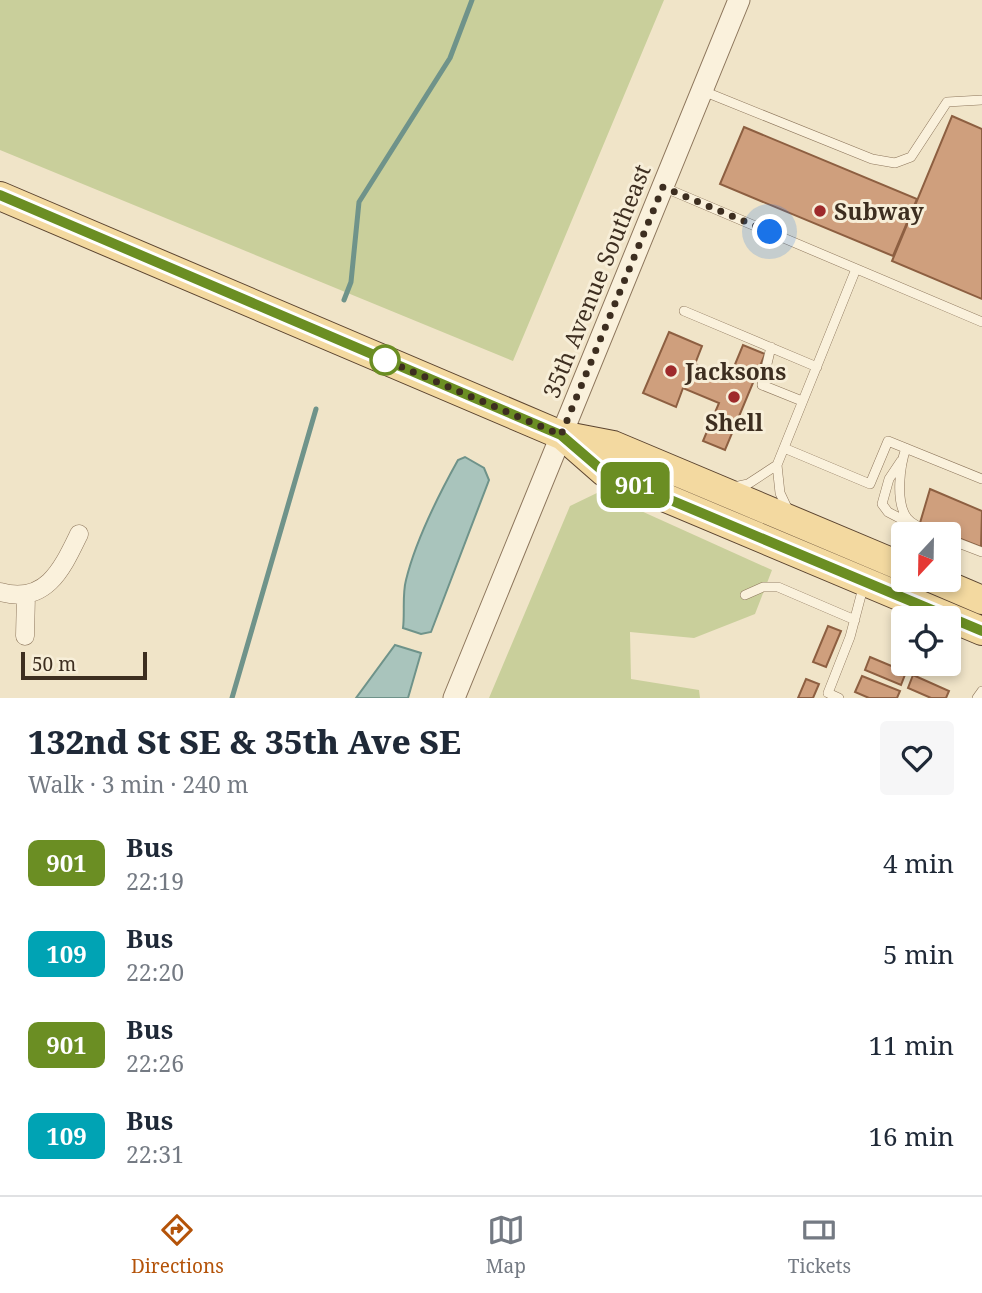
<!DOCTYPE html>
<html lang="en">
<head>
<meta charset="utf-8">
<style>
	body { margin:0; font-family:"Noto Serif",serif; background:#f6f6f7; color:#1f2937; height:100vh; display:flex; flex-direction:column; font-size:26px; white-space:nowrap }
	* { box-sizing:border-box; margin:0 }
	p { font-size:23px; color:#747a83 }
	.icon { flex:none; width:38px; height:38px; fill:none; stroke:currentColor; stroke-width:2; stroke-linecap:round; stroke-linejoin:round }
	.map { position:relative; height:698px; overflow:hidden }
	.details { display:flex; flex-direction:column; background:#fff; flex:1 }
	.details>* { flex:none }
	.badge { padding:0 14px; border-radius:10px; font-size:24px; line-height:46px }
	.needle { width:46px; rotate:202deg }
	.fabs { position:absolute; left:891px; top:522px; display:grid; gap:14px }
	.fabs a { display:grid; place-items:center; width:70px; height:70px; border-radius:7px; background:#fff; box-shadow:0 4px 10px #0003; font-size:35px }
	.scale { position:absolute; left:21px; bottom:18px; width:126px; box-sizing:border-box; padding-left:7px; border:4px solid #3d2e20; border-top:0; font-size:19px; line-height:24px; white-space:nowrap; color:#3d2e20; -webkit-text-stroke:5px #f7eed8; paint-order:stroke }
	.you { position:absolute; width:35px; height:35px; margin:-18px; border:5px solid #fff; border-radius:50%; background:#1a73e8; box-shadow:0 0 0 10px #1a73e833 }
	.map>.badge { position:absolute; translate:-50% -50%; box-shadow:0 0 0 4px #fff }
	.round { display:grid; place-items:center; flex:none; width:74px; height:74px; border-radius:7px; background:#f6f6f7 }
	.head { display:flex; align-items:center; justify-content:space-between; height:119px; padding:0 28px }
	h1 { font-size:33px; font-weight:800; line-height:52px }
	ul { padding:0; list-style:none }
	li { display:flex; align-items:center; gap:21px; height:91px; padding:0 28px }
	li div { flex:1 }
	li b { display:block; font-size:26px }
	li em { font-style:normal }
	li .badge { min-width:77px; font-weight:700; text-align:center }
	.menu { display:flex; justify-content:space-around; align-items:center; height:98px; border-top:2px solid #e0e1e3; background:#fff; font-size:19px; color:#747a83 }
	.menu a { display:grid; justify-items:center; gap:4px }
	.menu .selected { color:#b45309 }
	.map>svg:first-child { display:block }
	.green { fill:#c9cf9b }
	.water { fill:#a9c4bc; stroke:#6f938a; stroke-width:2 }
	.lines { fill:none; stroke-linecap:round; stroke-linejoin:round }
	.stream { stroke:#6f938a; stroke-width:5 }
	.building { fill:#cf9f7d; stroke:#8d5f41; stroke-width:2 }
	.service-casing { stroke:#8d765c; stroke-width:10 }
	.minor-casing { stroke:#8d765c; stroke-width:19 }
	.tertiary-casing { stroke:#8d765c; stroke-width:23 }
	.primary-casing { stroke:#5b4430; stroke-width:30 }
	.service { stroke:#faf1dc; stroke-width:9 }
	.minor { stroke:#faf1dc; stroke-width:18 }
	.tertiary { stroke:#faf1dc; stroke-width:21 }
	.primary { stroke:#f3d9a0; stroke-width:28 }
	.line-casing { stroke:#fff; stroke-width:16 }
	.line { stroke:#6b8e23; stroke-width:10 }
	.walk { stroke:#3d2e20; stroke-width:7; stroke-dasharray:0 12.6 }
	.poi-dot { fill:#9e2a2b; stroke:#f7eed8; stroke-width:2.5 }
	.stop-dot { fill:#fff; stroke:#6b8e23; stroke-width:3.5 }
	.labels { text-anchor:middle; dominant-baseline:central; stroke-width:6; stroke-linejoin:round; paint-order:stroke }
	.poi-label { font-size:23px; font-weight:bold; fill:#3d2e20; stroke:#f7eed8; text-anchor:start }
	.street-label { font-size:23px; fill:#3d2e20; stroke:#f7eed8 }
</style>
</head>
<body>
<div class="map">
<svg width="982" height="698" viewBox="0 0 982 698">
	<rect width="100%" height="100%" fill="#f0e4c8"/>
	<path class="green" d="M0,0h664l-151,361 -513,-211z
		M599,492l173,78 -17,44 -61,24 -64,-6 1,47 68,11 1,8h-211l81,-192z"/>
	<path class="water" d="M465,457l19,11 5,12 -58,152 -10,2 -18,-6c2,-15 -1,-33 3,-48 10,-41 32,-84 52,-120z
		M395,645l26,8 -13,45h-52z"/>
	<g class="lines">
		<path class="stream" d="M344,300l7,-18 8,-80 91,-144 22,-58
			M232,698l84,-289"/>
	</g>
	<path class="building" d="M952,116l30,13v170l-90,-38z
		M744,127l173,72 -24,57 -173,-72z
		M669,332l33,14 -7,18 34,15 14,-34 22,9 -40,96 -22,-9 16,-38 -36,-15 -7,19 -33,-14z
		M930,489l52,22 -1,36 -61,-24z
		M828,626l13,5 -15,36 -13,-5z
		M870,657l36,15 -5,13 -36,-15z
		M913,675l36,16 -3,7h-15l-23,-10z
		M862,676l38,15 -3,7h-28l-14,-6z
		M806,679l13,5 -6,14h-15z"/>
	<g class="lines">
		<defs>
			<path id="service" d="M703,91l169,68 23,4 16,-6 36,-55 35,-2
				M663,187l319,135
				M684,311l133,56
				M771,347l-9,38 40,16
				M784,448l86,36 18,-43 94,38
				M906,448c-6,17 -11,54 1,70 6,8 19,12 29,16
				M901,461l-12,18 -7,25 6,8 21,11
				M777,465l3,28 8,17
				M734,487l14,-3 29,-19 79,-196
				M948,539l34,13
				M745,595l18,-8h15l77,33
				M839,698l-11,-5 22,-56 14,-53
				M977,698l5,-7"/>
			<path id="minor" d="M0,592c46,13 62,-23 79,-58
				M25,636l1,-41"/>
			<path id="tertiary" d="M454,698l285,-698"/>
			<path id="primary" d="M0,196l561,239 52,10 290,122
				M564,437l40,35 378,159
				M933,579l49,21"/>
		</defs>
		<use href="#service" class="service-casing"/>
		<use href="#minor" class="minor-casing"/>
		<use href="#tertiary" class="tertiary-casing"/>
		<use href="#primary" class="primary-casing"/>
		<use href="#service" class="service"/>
		<use href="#minor" class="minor"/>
		<use href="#tertiary" class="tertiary"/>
		<use href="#primary" class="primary"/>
	</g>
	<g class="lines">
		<defs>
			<path id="line" d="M0,195l561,240 43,37 378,159"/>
		</defs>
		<use href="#line" class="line-casing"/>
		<use href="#line" class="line"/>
		<path class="walk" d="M385,360l-9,-4 185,79 102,-248 107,45"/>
	</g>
	<g class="poi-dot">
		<circle cx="820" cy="211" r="7"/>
		<circle cx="671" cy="371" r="7"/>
		<circle cx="734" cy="397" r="7"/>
	</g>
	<circle class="stop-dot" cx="385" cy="360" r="14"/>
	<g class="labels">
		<g class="poi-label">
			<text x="834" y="211">Subway</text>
			<text x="685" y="371">Jacksons</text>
			<text x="734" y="422" text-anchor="middle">Shell</text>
		</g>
		<g class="street-label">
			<text transform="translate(596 281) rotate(-68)">35th Avenue Southeast</text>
		</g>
	</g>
</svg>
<div class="fabs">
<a><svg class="needle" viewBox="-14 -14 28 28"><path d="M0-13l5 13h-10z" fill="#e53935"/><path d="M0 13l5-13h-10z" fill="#747a83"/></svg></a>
<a><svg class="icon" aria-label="locate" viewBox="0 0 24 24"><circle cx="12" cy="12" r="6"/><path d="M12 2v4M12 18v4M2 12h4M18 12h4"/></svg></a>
</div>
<div class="scale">50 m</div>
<div class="you" style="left:770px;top:232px"></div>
<b class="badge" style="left:635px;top:485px;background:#6b8e23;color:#fff">901</b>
</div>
<section class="details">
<div class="head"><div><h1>132nd St SE &amp; 35th Ave SE</h1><p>Walk · 3 min · 240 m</p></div><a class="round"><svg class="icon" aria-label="heart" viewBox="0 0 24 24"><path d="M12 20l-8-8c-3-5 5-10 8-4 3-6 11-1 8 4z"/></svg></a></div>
<ul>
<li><span class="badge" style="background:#6b8e23;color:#fff">901</span><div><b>Bus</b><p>22:19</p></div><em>4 min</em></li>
<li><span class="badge" style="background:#00a3b4;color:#fff">109</span><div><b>Bus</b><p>22:20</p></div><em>5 min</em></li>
<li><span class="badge" style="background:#6b8e23;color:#fff">901</span><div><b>Bus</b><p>22:26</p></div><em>11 min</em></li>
<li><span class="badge" style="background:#00a3b4;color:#fff">109</span><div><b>Bus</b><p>22:31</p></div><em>16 min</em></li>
</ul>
</section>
<nav class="menu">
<a class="selected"><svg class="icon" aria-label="directions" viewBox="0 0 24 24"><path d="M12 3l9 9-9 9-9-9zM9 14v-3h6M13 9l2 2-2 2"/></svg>Directions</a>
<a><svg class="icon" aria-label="map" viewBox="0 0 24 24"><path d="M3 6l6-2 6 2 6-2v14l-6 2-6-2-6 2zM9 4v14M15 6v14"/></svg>Map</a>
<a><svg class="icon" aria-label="tickets" viewBox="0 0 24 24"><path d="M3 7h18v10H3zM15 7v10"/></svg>Tickets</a>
</nav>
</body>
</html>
